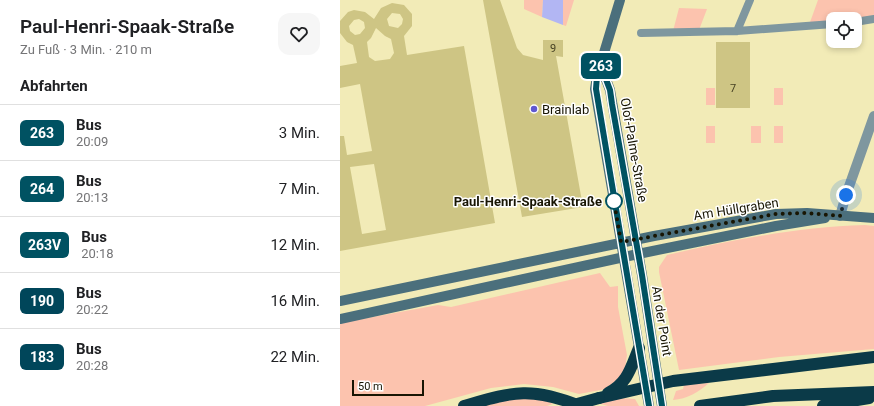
<!DOCTYPE html>
<html lang="de">
<head>
<meta charset="utf-8">
<style>
	body { margin:0; font-family:Roboto,sans-serif; background:#f6f6f6; color:#202124; height:100vh; display:flex; flex-direction:column; font-size:15px; white-space:nowrap }
	* { box-sizing:border-box; margin:0 }
	p { font-size:13px; color:#757577 }
	.icon { flex:none; width:22px; height:22px; fill:none; stroke:currentColor; stroke-width:2; stroke-linecap:round; stroke-linejoin:round }
	.map { position:relative; flex:1; overflow:hidden }
	.side { display:flex; flex-direction:column; background:#fff; width:340px }
	.side>* { flex:none }
	.badge { padding:0 8px; border-radius:6px; font-size:14px; line-height:26px }
	.tools { position:absolute; left:486px; top:12px; display:grid; gap:8px }
	.tools a { display:grid; place-items:center; width:36px; height:36px; border-radius:8px; background:#fff; box-shadow:0 2px 6px #0003; font-size:20px }
	.scale { position:absolute; left:12px; bottom:10px; width:72px; box-sizing:border-box; padding-left:4px; border:2px solid #181503; border-top:0; font-size:11px; line-height:14px; white-space:nowrap; color:#181503; -webkit-text-stroke:3px #fff; paint-order:stroke }
	.you { position:absolute; width:20px; height:20px; margin:-10px; border:3px solid #fff; border-radius:50%; background:#1a73e8; box-shadow:0 0 0 6px #1a73e833 }
	.map>.badge { position:absolute; translate:-50% -50%; box-shadow:0 0 0 2px #fff }
	h2 { padding:0 20px; font-size:15px; line-height:36px }
	.round { display:grid; place-items:center; flex:none; width:42px; height:42px; border-radius:12px; background:#f6f6f6 }
	.summary { display:flex; align-items:center; justify-content:space-between; height:68px; padding:0 20px }
	h1 { font-size:19px; font-weight:600; line-height:30px }
	ul { padding:0; list-style:none }
	li { display:flex; align-items:center; gap:12px; height:56px; padding:0 20px; border-top:1px solid #e0e0e0 }
	li div { flex:1 }
	li b { display:block; font-size:15px }
	li em { font-style:normal }
	li .badge { min-width:44px; font-weight:700; text-align:center }
	main { display:flex; flex:1; min-height:0 }
	.map>svg:first-child { display:block }
	.green { fill:#fcc3ae }
	.water { fill:#b2b6f3 }
	.building { fill:#cec584; fill-rule:evenodd }
	.lines { fill:none; stroke-linecap:round; stroke-linejoin:round }
	.pedestrian { stroke:#7f979f; stroke-width:8 }
	.minor { stroke:#7f979f; stroke-width:10 }
	.secondary { stroke:#4b6f7c; stroke-width:10 }
	.motorway { stroke:#0b3a48; stroke-width:12 }
	.motorway-bridge { stroke:#0b3a48; stroke-width:12 }
	.line-casing { stroke:#fff; stroke-width:9 }
	.line { stroke:#005262; stroke-width:6 }
	.walk { stroke:#181503; stroke-width:4; stroke-dasharray:0 7.2 }
	.poi-dot { fill:#6058d1; stroke:#fff; stroke-width:1.5 }
	.stop-dot { fill:#fff; stroke:#005262; stroke-width:2 }
	.labels { text-anchor:middle; dominant-baseline:central; stroke-width:3; stroke-linejoin:round; paint-order:stroke }
	.number-label { font-size:11px; fill:#464123 }
	.poi-label { font-size:13px; fill:#181503; stroke:#fff; text-anchor:start }
	.street-label { font-size:13px; fill:#181503; stroke:#fff }
	.stop-label { font-size:13px; font-weight:bold; fill:#181503; stroke:#fff; text-anchor:end }
</style>
</head>
<body>
<main>
<section class="side">
<div class="summary"><div><h1>Paul-Henri-Spaak-Straße</h1><p>Zu Fuß · 3 Min. · 210 m</p></div><a class="round"><svg class="icon" aria-label="heart" viewBox="0 0 24 24"><path d="M12 20l-8-8c-3-5 5-10 8-4 3-6 11-1 8 4z"/></svg></a></div>
<h2>Abfahrten</h2>
<ul>
<li><span class="badge" style="background:#005262;color:#fff">263</span><div><b>Bus</b><p>20:09</p></div><em>3 Min.</em></li>
<li><span class="badge" style="background:#005262;color:#fff">264</span><div><b>Bus</b><p>20:13</p></div><em>7 Min.</em></li>
<li><span class="badge" style="background:#005262;color:#fff">263V</span><div><b>Bus</b><p>20:18</p></div><em>12 Min.</em></li>
<li><span class="badge" style="background:#00465a;color:#fff">190</span><div><b>Bus</b><p>20:22</p></div><em>16 Min.</em></li>
<li><span class="badge" style="background:#00465a;color:#fff">183</span><div><b>Bus</b><p>20:28</p></div><em>22 Min.</em></li>
</ul>
</section>
<div class="map">
<svg width="534" height="406" viewBox="0 0 534 406">
	<rect width="100%" height="100%" fill="#f2ebb7"/>
	<path class="green" d="M184,0h19l-1,17 -18,-8z
		M223,0h11l-8,26 -3,-1z
		M478,0h56v16l-19,3h-22v3l-24,3z
		M339,8l28,1 -8,21 -26,1z
		M366,88h9v17h-9z
		M434,88h9v17h-9z
		M366,126h9v17h-9z
		M411,126h10v17h-10z
		M434,126h9v17h-9z
		M525,225l9,1v123l-95,8 -100,13 -20,-98v-5l8,-12c65,-15 131,-28 198,-30z
		M260,273l10,14 8,-1v21l9,48 -2,13 -5,10 -14,11 -27,5 -26,-7 -29,-3 -33,4 -66,18h-85v-83l98,-18 13,2z
		M369,383c-10,9 -22,16 -36,17l3,-9 7,-2 1,-4z
		M170,398l32,1 11,5 -6,2h-64z
		M279,398l16,1 4,7h-31l-11,-3z"/>
	<path class="water" d="M203,0h20v25l-21,-8z"/>
	<path class="building" d="M143,0h17l17,48 6,7 20,5v-20h20v17l-7,-1 27,151 -61,10z
		M52,3l12,2 8,9v12l-8,10 3,19 57,-9 31,177 -155,28v-115h4l3,19 25,-4 -12,-67 -20,4v-22l17,-3 -4,-18 -6,-3 -7,-9v-12l8,-9 6,-2 11,2 9,7 7,-11zM52,13l8,1 3,5 -1,5 -4,4 -9,-2 -2,-7zM19,19l5,3 1,6 -5,6 -5,1 -5,-4 -1,-5 5,-6zM36,28l9,8 6,3 3,14 -4,6 -15,2 -6,-4 -2,-15 4,-4zM34,164l12,66 -24,4 -12,-67z
		M376,42h34v66h-34z"/>
	<g class="lines">
		<path class="pedestrian" d="M515,22l19,-3
			M397,31l13,-31
			M301,33l96,-2 96,-7"/>
		<path class="minor" d="M500,216l6,-21 28,-79"/>
		<path class="secondary" d="M280,0l-23,76 -2,13 54,317
			M261,66l9,24 32,185 20,131
			M0,301l314,-65 122,-22 31,-1 67,5
			M0,319l298,-65 138,-28 49,-8"/>
		<path class="motorway" d="M268,393c20,-10 23,-26 31,-45
			M259,398l74,-17 201,-24
			M124,406c49,-14 66,-20 116,0
			M360,406l73,-10 101,-4
			M483,406l46,-8"/>
		<path class="motorway-bridge" d="M230,406l29,-8"/>
	</g>
	<g class="lines">
		<defs>
			<path id="line" d="M309,406l-53,-317 1,-13 4,-10 9,24 2,14 30,171 20,131"/>
		</defs>
		<use href="#line" class="line-casing"/>
		<use href="#line" class="line"/>
		<path class="walk" d="M274,201l-1,-5 8,46 155,-28 31,-1 33,3 6,-21"/>
	</g>
	<circle class="poi-dot" cx="194" cy="109" r="4"/>
	<circle class="stop-dot" cx="274" cy="201" r="8"/>
	<g class="labels">
		<g class="number-label">
			<text x="213" y="48">9</text>
			<text x="393" y="88">7</text>
		</g>
		<g class="poi-label">
			<text x="202" y="109">Brainlab</text>
		</g>
		<g class="street-label">
			<text transform="translate(294 150) rotate(80)">Olof-Palme-Straße</text>
			<text transform="translate(396 209) rotate(-9)">Am Hüllgraben</text>
			<text transform="translate(322 321) rotate(81)">An der Point</text>
		</g>
		<g class="stop-label">
			<text x="262" y="201">Paul-Henri-Spaak-Straße</text>
		</g>
	</g>
</svg>
<div class="tools">
<a><svg class="icon" aria-label="locate" viewBox="0 0 24 24"><circle cx="12" cy="12" r="6"/><path d="M12 2v4M12 18v4M2 12h4M18 12h4"/></svg></a>
</div>
<div class="scale">50 m</div>
<div class="you" style="left:506px;top:195px"></div>
<b class="badge" style="left:261px;top:66px;background:#005262;color:#fff">263</b>
</div>
</main>
</body>
</html>
